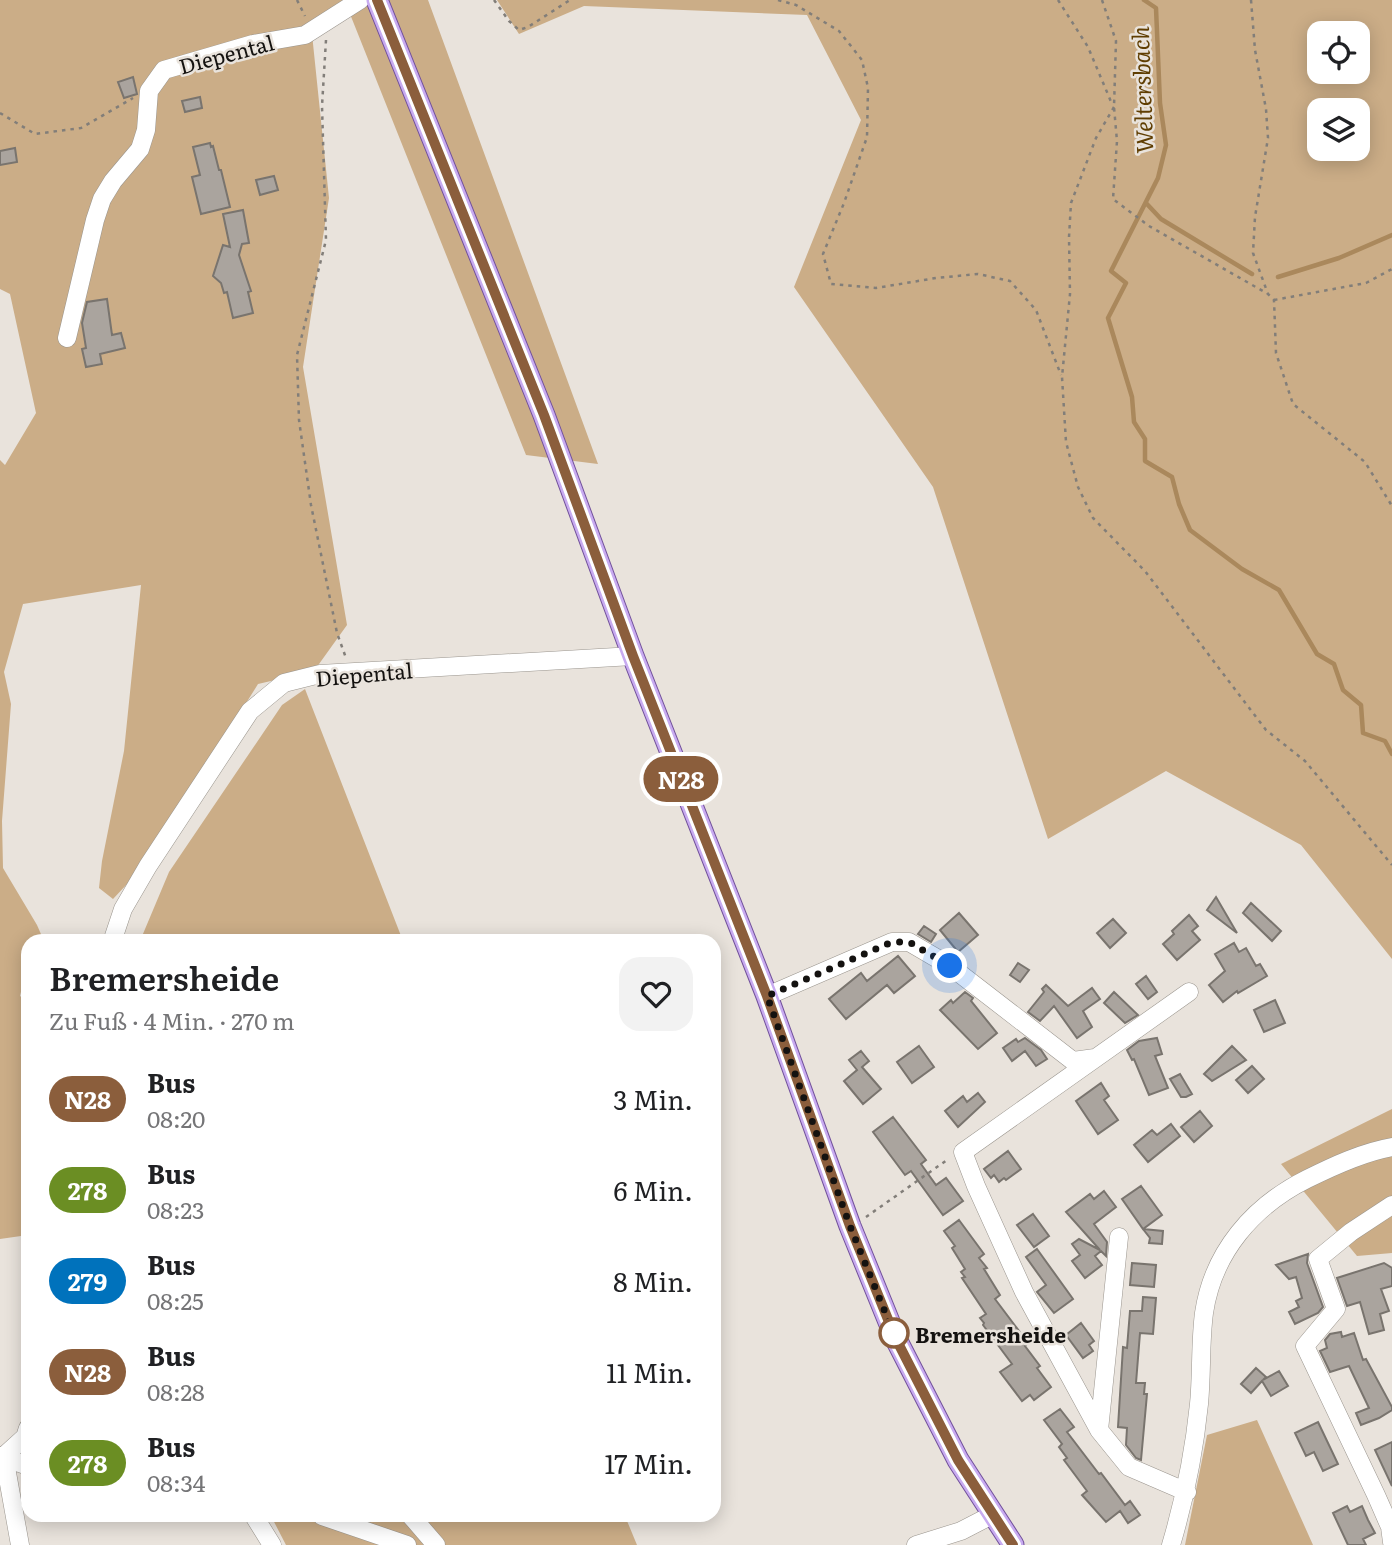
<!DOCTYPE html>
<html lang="de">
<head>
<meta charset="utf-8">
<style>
	body { margin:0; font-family:Literata,serif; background:#f2f2f2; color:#202124; height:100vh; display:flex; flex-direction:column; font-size:26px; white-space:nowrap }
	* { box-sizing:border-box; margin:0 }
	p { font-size:23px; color:#757577 }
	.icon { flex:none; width:38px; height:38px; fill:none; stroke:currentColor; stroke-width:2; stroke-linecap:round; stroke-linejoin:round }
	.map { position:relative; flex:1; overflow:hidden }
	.panel { position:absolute; left:21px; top:934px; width:700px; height:588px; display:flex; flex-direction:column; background:#fff; border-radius:21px; box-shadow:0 4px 18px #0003 }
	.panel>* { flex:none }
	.badge { padding:0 14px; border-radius:23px; font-size:24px; line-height:46px }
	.buttons { position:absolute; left:1307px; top:21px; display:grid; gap:14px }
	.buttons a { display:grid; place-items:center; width:63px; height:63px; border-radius:14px; background:#fff; box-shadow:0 4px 18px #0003; font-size:35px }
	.you { position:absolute; width:35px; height:35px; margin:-18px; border:5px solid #fff; border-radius:50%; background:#1a73e8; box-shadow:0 0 0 10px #1a73e833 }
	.map>.badge { position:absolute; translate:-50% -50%; box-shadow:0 0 0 4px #fff }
	.round { display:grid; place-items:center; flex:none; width:74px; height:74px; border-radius:21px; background:#f2f2f2 }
	.head { display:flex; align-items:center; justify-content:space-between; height:119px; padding:0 28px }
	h1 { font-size:33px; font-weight:600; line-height:52px }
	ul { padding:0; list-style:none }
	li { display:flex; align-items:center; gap:21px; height:91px; padding:0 28px }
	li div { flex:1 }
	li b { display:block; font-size:26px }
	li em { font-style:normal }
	li .badge { min-width:77px; font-weight:700; text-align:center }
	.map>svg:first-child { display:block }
	.green { fill:#cbad87; fill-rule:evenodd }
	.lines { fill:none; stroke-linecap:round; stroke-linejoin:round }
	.stream { stroke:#aa885c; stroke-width:4.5 }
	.building { fill:#aaa49e; stroke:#79746e; stroke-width:2 }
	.minor-casing { stroke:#9a958e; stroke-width:19 }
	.major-casing { stroke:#72519b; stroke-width:23 }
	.path { stroke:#827e79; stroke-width:2.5; stroke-dasharray:3.5 5; stroke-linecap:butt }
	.minor { stroke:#fff; stroke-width:18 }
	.major { stroke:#c8abf0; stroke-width:21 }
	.line-casing { stroke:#fff; stroke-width:16 }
	.line { stroke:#8b5e3c; stroke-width:10 }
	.walk { stroke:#141210; stroke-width:7; stroke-dasharray:0 12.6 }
	.stop-dot { fill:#fff; stroke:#8b5e3c; stroke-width:3.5 }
	.labels { text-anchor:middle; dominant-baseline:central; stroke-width:5; stroke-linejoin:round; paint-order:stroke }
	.street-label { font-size:21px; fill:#141210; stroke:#e9e3dc }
	.stop-label { font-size:21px; font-weight:bold; fill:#141210; stroke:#e9e3dc; text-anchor:start }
	.water-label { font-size:23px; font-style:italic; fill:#603e02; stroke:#e9e3dc }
</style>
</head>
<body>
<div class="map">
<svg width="1392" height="1545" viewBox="0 0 1392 1545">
	<rect width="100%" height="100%" fill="#e9e3dc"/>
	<path class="green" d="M0,0h428l170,464 -72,-9 -176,-441 -38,20 17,164 -26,169 44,258 -33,46 -56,13 -114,182 -31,33 -14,-11 3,-27 22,-110 17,-166 -118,19 -19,68 7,32 -9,117 1,47 34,57 7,16 -16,1v21l-8,33 8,6v233l-28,4v-779l5,5 31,-52 -26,-119 -10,-5z
		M497,0h895v959l-91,-114 -135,-74 -118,68 -115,-352 -139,-200 67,-167 -54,-105 -223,-9 -65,28zM1320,33h38v39h-38zM1320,110h38v39h-38z
		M305,689l98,252h-263l29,-69 113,-167z
		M1392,1109v144l-35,3 -76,-92z
		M1257,1420l56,125h-128l22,-110z
		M271,1516h354l12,29h-351z"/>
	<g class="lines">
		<path class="stream" d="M1144,0l12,8 4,95 6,42 -8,33 -47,93 15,12 -18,35 24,79 2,25 11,17v22l27,16 7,27 11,26 52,39 37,21 38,64 17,10 9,26 18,15 2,28 22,8 7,13
			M1146,203l15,16 91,55
			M1278,277l61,-19 53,-23"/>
	</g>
	<path class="building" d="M133,77l4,17 -13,4 -6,-16z
		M200,97l2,11 -17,4 -3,-11z
		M210,143l1,4 2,-1 6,24h2l9,37 -29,7 -9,-37 8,-2 -7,-28z
		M15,148l2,14 -17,3v-14z
		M274,176l4,14 -18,5 -4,-15z
		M243,210l6,33 -7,1 -3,11 12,36 -3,1 5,21 -20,5 -6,-26 -3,1 -3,-10 -8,-7 10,-31 7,2 -7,-33z
		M107,299l5,36 9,-2 4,15 -25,6 2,10 -16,3 -4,-18 4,-1 -4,-25 5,-21z
		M1216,897l21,36 -30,-23z
		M1251,903l30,28 -9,10 -29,-28z
		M959,913l19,22 -20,17 -18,-22z
		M1189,915l9,11 -6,5 8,9 -23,20 -14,-16 11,-10 -2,-3z
		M1113,919l13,14 -16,15 -13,-15z
		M924,926l12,8 -5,8 -13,-8z
		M1234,943l5,9 7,-4 10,18 4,-2 7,12 -29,17 -1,-2 -14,11 -14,-17 16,-14 -10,-17z
		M898,956l17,20 -21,17 -7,-8 -41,34 -17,-20 32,-26 6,8z
		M1018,963l11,7 -9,12 -10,-7z
		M1146,976l11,16 -9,7 -12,-15z
		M1046,985l22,21 24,-18 8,11 -17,12 9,16 -15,11 -23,-32 -14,15 -12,-9 16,-20 -2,-3z
		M965,992l8,6 -2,3 26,32 -19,16 -38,-39 11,-10 2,3z
		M1114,992l24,23 -13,8 -21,-20z
		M1275,1000l10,23 -21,9 -10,-22z
		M1025,1038l16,12 6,9 -11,7 -11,-15 -13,10 -9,-13 13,-9 2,3z
		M1157,1038l5,16 -7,2 13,32 -19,7 -15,-36 -2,1 -5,-10 12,-9z
		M919,1046l15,21 -22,16 -15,-21z
		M1232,1046l14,14 -34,21 -8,-7z
		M861,1051l8,10 -7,6 19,22 -18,15 -19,-23 13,-11 -8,-10z
		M1252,1066l12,13 -16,14 -12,-13z
		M1180,1074l12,20 -6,3h-5l-11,-18z
		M1101,1083l8,13 -5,4 14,20 -20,14 -22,-33z
		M978,1093l7,9 -27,25 -13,-16 18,-15 4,6z
		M1200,1111l12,15 -18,16 -13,-15z
		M893,1117l33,43 -5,4 15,21 10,-7 17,23 -20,14 -32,-44 -6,4 -32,-43z
		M1171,1124l9,12 -32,26 -14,-17 18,-15 5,5z
		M1008,1151l13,18 -15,11 -2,-2 -5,4 -5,-7 -3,3 -7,-9z
		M1141,1186l21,29 -19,14 -21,-30z
		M1104,1191l12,16 -22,17 13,18 -1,14 -5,-5 -6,5 7,9 -17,13 -13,-17 8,-6 -8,-11 7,-5 21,11 -34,-38 24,-18 4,5z
		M1033,1214l16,22 -15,11 -17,-22z
		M959,1220l25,34 -5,4 8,10 -3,1 16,26 -5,4 33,44 -3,3 15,20 -3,2 14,19 -17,13 -4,-5 -8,6 -22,-29 12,-8 -29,-39 1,-2 -4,-5 6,-4 -24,-36 3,-1 -4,-5 4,-3 -13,-21 3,-2 -11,-15z
		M1143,1229l20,2 -1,13 -13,-1 1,-5z
		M1037,1249l36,50 -19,14 -17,-21 9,-7 -20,-28z
		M1308,1254l-1,9 16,44 -5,6 -23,11 -6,-12 10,-5 -3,-6 6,-3 -6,-21 -7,2 -13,-14z
		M1132,1263l24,2 -2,22 -24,-2z
		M1384,1263l8,5v18l-11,3 8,22 -9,3 4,16 -15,4 -9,-32 -13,4 -10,-28z
		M1143,1297l13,1 -3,36 -13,-1 -4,50h9l-1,11h3l-6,66 -5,-2 -10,-13 1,-17 -9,-1 5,-80 4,1 3,-37h12z
		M1081,1323l13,18 -5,4 4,6 -10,7 -17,-23z
		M1341,1332l1,5 12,-4 9,27 3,-1 26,48v3l-13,8 -18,7 -5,-12 13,-5 -20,-42 -19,6 -10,-21 7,-3 -2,-8 5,-6z
		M1256,1368l10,9 -3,3 16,-9 9,15 -17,10 -9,-15 -11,12 -10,-9z
		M1060,1409l14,18 -7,5 32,42 2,-1 24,32 5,-4 10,14 -12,8 -8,-12 -14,11 -24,-27 5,-4 -23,-31 3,-2 -8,-11 3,-3 -18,-24z
		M1318,1422l20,42 -15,7 -9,-19 -8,4 -11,-23z
		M1392,1442v44l-17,-36z
		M1347,1506l3,6 12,-6 6,14 7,13 -12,6 3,6h-18l-15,-32z"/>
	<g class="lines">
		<defs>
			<path id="minor" d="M67,338l28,-118 7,-21 11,-18 27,-32 6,-19 3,-39 15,-21 89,-26 52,-9 55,-35
				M112,942l11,-33 25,-43 102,-155 34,-28 36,-9 313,-18
				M767,996l125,-54h17l41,24 123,95 22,-3
				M1392,1205l-41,27 -33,27 18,50 -31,37 71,149 14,32 2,15
				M1099,1430l20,-193
				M0,1456l28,10
				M4,1456l16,89
				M4,1456l21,-19 3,-9
				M1187,1492l-58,-25 -30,-37 -75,-138 -48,-106 -13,-34 226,-160
				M254,1516l18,29
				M322,1516l85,29
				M411,1516l25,29
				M916,1545l45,-14 31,-16
				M1171,1545c14,-47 23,-92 28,-141 3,-30 1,-61 5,-91 9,-61 49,-107 103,-134 26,-13 56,-27 85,-32"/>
			<path id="major" d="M377,0l167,415 89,241 134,340 83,230 46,113 62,121 55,85"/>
		</defs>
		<use href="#minor" class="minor-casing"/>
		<use href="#major" class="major-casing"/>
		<path class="path" d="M297,0l8,16
			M494,0l15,21 10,9 9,-3 42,-27
			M778,0l18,5 43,26 23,29 6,28 -1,49 -23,66 -21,51 8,30 45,4 60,-10 42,-4 32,7 26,29 25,65
			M1058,0l30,47 24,57
			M1102,0l14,41 -2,66 3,34 -4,58 36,27 119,68 6,6 2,53 17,51 72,58 27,44
			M1251,0l4,50 11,59 2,29 -13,79 -2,36 15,41
			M326,40l-4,66 4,134 -29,115 2,65 12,85 26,128 9,25
			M1114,107l-18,31 -25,65 -2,34 1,57 -8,83 4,65 12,45 15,31 52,53 121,159 39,31 87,104
			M0,113l35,21 46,-6 52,-30
			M1274,300l92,-17 26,-14
			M866,1217l81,-57"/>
		<use href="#minor" class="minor"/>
		<use href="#major" class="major"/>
	</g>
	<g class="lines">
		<defs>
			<path id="line" d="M377,0l167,415 89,241 134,340 83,230 46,113 62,121 55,85"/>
		</defs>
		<use href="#line" class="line-casing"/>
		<use href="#line" class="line"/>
		<path class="walk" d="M894,1333l2,6 -46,-113 -83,-230 125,-54h17l41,24"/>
	</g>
	<circle class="stop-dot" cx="894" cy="1333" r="14"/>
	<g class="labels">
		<g class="street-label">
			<text transform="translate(226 53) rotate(-15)">Diepental</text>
			<text transform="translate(364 673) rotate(-5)">Diepental</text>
		</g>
		<g class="stop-label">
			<text x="915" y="1333">Bremersheide</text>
		</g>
		<g class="water-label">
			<text transform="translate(1141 90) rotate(-92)">Weltersbach</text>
		</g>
	</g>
</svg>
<div class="buttons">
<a><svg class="icon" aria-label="locate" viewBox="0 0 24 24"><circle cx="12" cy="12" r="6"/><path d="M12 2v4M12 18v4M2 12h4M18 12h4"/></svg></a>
<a><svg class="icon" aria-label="layers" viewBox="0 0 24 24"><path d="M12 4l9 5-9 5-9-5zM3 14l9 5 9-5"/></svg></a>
</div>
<div class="you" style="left:950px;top:966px"></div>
<b class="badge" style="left:681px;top:779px;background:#8b5e3c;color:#fff">N28</b>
<section class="panel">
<div class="head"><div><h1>Bremersheide</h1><p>Zu Fuß · 4 Min. · 270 m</p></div><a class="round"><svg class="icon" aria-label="heart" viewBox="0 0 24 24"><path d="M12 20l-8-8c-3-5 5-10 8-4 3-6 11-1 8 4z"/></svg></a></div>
<ul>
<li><span class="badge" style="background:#8b5e3c;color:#fff">N28</span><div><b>Bus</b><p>08:20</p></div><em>3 Min.</em></li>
<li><span class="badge" style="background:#6b8e23;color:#fff">278</span><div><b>Bus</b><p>08:23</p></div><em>6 Min.</em></li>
<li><span class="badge" style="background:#0072bc;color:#fff">279</span><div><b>Bus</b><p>08:25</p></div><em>8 Min.</em></li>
<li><span class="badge" style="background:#8b5e3c;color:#fff">N28</span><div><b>Bus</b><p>08:28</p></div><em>11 Min.</em></li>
<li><span class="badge" style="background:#6b8e23;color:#fff">278</span><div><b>Bus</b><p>08:34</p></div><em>17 Min.</em></li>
</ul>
</section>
</div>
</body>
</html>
